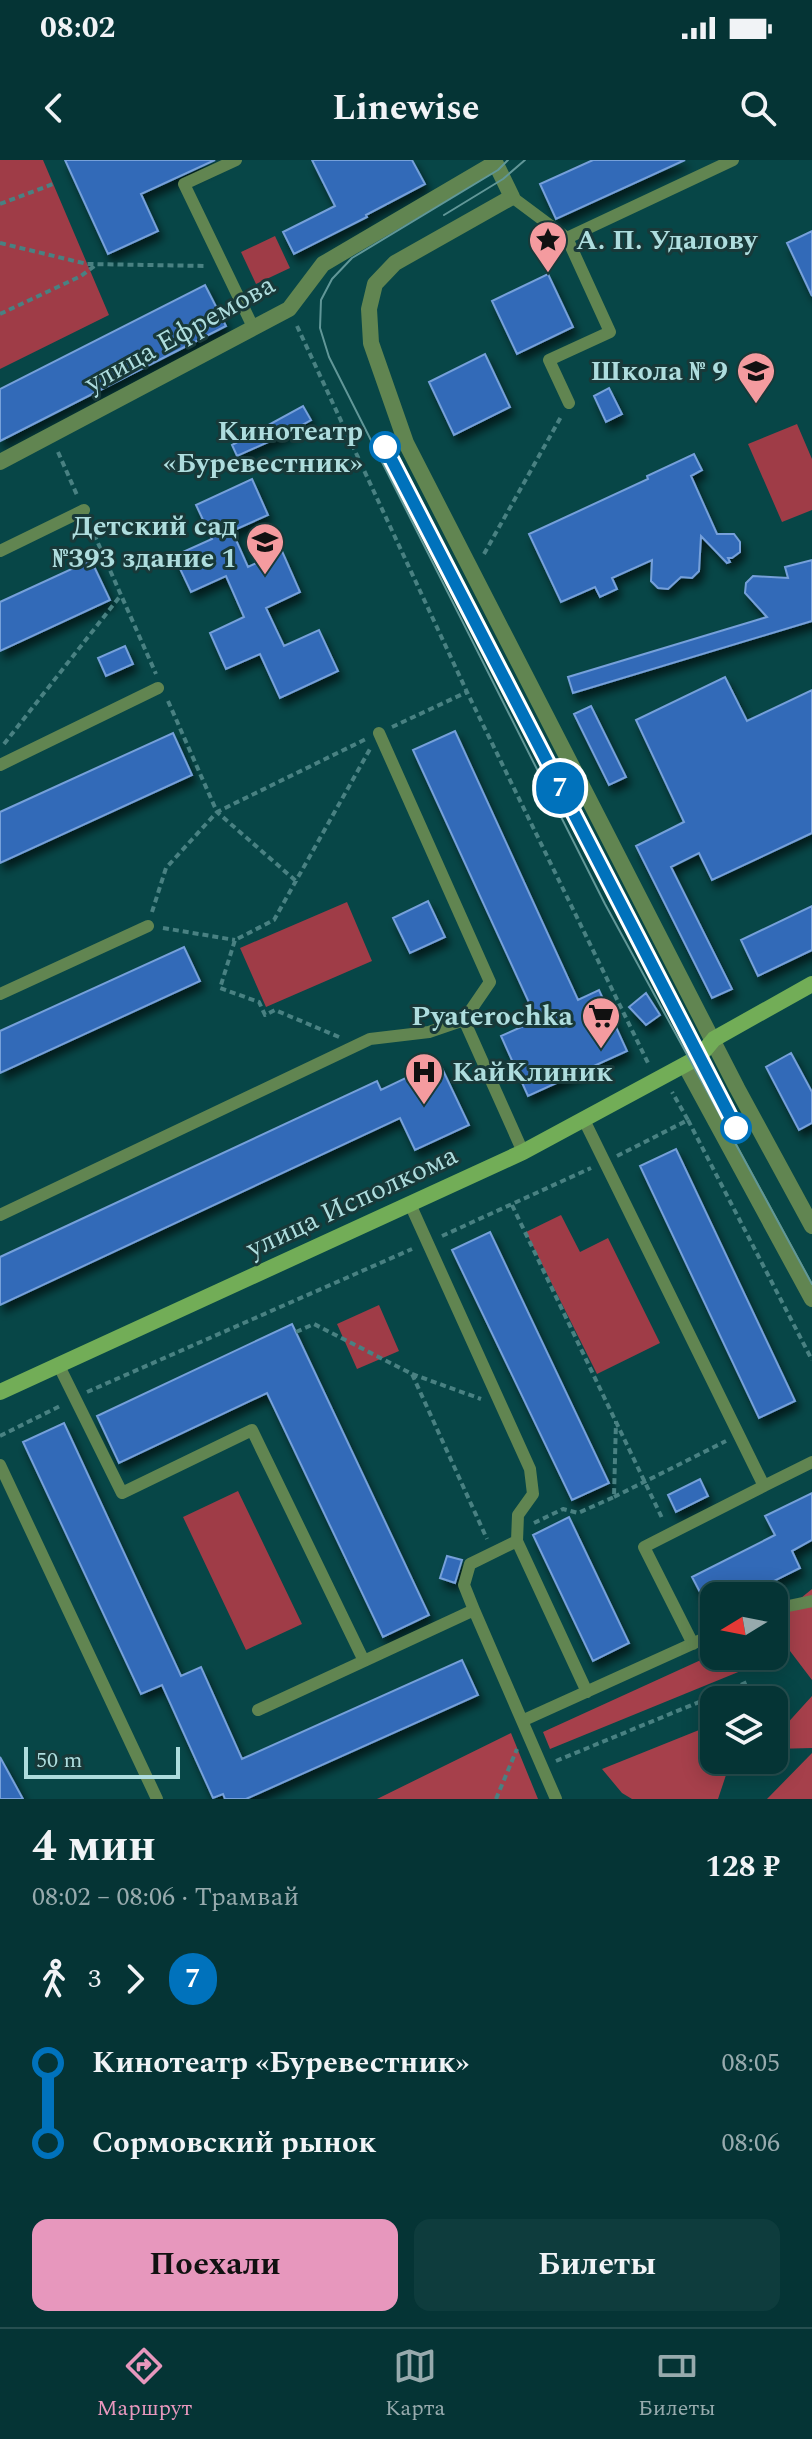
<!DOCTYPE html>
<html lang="ru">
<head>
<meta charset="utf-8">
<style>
	body { margin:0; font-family:Spectral,serif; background:#0e3c3d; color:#f1f3f6; height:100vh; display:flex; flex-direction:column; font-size:30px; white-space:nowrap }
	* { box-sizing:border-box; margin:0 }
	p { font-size:26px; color:#97aaad }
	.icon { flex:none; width:44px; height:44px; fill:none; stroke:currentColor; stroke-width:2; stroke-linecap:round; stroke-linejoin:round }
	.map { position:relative; height:1639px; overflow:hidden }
	.panel { display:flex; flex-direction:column; background:#053435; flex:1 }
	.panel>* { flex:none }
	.badge { padding:0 16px; border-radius:26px; font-size:28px; line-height:52px }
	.needle { width:52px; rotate:260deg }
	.fabs { position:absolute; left:700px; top:1422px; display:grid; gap:16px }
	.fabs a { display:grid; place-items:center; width:88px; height:88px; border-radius:16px; background:#053435; box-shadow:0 4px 20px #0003,0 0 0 2px #264f50; font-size:40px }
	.scale { position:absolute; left:24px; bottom:20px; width:156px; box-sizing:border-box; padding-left:8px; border:4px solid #aeddde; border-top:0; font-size:22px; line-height:28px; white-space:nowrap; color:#aeddde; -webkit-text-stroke:6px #183939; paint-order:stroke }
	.map>.badge { position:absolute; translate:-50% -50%; box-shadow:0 0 0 4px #fff }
	.legs { display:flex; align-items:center; gap:12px; height:88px; padding:0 32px; font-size:26px }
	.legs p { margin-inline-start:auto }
	.summary { display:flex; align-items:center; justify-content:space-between; height:136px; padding:0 32px }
	h1 { font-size:44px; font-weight:700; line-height:60px }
	.cta { display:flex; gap:16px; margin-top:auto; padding:16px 32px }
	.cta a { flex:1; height:92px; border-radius:16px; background:#e797bd; color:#111; font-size:32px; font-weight:700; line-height:92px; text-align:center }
	.cta a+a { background:#0e3c3d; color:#f1f3f6 }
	ul { padding:0 32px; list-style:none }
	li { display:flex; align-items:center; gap:28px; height:80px; font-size:30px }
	li i { display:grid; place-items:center; width:12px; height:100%; margin:0 10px; background:currentColor }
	li i::after { content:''; width:20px; height:20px; margin:-10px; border:6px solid; border-radius:50%; background:#053435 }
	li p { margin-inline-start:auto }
	li:first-child i { background:linear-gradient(#0000 50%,currentColor 0) }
	li:last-child i { background:linear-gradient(currentColor 50%,#0000 0) }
	.status { display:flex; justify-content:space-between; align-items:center; height:56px; padding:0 40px; background:#053435; direction:ltr }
	.status svg { height:22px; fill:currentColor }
	header { display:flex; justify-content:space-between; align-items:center; height:104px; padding:0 32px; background:#053435; font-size:36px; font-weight:700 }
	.tab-bar { display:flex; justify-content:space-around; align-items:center; height:112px; border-top:2px solid #264f50; background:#053435; font-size:22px; color:#97aaad }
	.tab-bar a { display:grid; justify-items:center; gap:4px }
	.tab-bar .on { color:#e797bd }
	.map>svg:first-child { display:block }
	.green { fill:#9f3c47 }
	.forest { fill:#a6404b }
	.building { fill:#326bb8; stroke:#76a0da; stroke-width:2; filter:url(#shadow) }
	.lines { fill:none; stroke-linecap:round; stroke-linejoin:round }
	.path { stroke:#498182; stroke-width:4; stroke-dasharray:6 4; stroke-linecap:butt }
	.lane { stroke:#618551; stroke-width:12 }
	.street { stroke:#618551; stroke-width:16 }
	.secondary { stroke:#72ad57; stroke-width:16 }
	.tram { stroke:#619798; stroke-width:2 }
	.line-1-casing { stroke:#fff; stroke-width:18 }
	.line-1 { stroke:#0072bc; stroke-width:12 }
	.stop-1-dot { fill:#fff; stroke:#0072bc; stroke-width:4 }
	.labels { text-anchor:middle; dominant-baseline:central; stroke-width:6; stroke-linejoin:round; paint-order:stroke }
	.poi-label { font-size:28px; font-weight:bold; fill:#aeddde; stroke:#183939; text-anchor:end }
	.street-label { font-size:28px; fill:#aeddde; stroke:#183939 }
	.stop-label { font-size:28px; font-weight:bold; fill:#aeddde; stroke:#183939; text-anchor:end }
</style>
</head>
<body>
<div class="status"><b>08:02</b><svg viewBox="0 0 49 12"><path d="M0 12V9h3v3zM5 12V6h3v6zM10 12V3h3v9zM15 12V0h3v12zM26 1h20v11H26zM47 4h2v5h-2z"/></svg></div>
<header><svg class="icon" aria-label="back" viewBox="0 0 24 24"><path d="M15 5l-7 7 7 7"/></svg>Linewise<svg class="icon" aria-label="search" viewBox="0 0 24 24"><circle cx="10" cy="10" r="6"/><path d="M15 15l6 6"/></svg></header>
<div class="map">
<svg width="812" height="1639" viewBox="0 0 812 1639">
	<defs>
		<filter id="shadow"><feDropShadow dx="4" dy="7" stdDeviation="4" flood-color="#0009"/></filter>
	</defs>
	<rect width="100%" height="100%" fill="#074647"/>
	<path class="green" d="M0,0h43l66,155 -109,54z
		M275,76l15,32 -34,16 -15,-32z
		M797,264l15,35v51l-30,12 -34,-78z
		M347,742l25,59 -106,46 -26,-59z
		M561,1055l19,37 28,-14 52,105 -63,31 -71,-142z
		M379,1145l20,46 -42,18 -20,-45z
		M238,1331l64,133 -56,26 -63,-133z"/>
	<path class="forest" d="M812,1429v91l-22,-29 -240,98 -7,-17 171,-78v2h60v-36z
		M812,1536v52l-38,1v-11z
		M714,1564v36h17l-13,39h-86l-10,-6 -20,-24z
		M511,1573l27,66h-161z
		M812,1593v46h-45z"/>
	<path class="building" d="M65,0h150l-74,34 17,37 -50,23z
		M312,0h100l13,24 -59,31 1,2 -73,37 -11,-22 52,-26z
		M593,0h92l-129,59 -16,-35z
		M812,71v65l-25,-53z
		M548,114l25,53 -56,27 -25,-53z
		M205,125l21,41 -226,115v-52z
		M485,194l25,53 -56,28 -25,-53z
		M609,228l13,26 -16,8 -12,-26z
		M303,246l8,14 -25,14 -49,22 -5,-11z
		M694,294l8,16 -11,6 26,58h17l6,8v10l-8,6h-4l2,4 -3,1 -26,-27 -2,35 -7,7 -11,-1 -13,12 -10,-1 -7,-7 1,-21 -40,18 5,11 -17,8 -5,-10 -34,15 -32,-68 119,-55 -1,-3z
		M252,319l16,36 -36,16 16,36 34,-16 18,41 -34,16 18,38 35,-16 19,41 -58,27 -20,-44 -34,15 -16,-36 34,-16 -18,-41 -35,16 -17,-36 38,-17 -16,-34z
		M91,400l19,40 -110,51v-49z
		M812,400v61l-239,72 -5,-16 199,-60 -22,-24 1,-10 7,-7 35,2 -3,-11z
		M125,486l8,18 -27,12 -8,-18z
		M725,517l22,44 65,-31v143l-100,47 -13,-27 -28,14 61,122 -20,9 -76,-152 48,-24 -48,-102z
		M591,546l35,71 -17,8 -35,-71z
		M455,571l123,269 21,-10 28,61 -99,45 -27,-60 36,-16 -124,-270z
		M173,573l19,42 -192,88v-51z
		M428,741l17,36 -35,16 -17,-35z
		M812,746v44l-54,26 -17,-36z
		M184,787l16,34 -200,92v-42z
		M646,833l14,22 -14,10 -17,-18z
		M791,893l21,39v31l-13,7 -33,-63z
		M439,902l30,63 -54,25 -15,-32 -400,187v-48l377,-176 4,9z
		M676,989l119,252 -36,17 -119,-252z
		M490,1072l119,251 -37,17 -120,-250z
		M292,1164l137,291 -46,22 -116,-244 -148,70 -22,-47z
		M64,1263l117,253 20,-9 41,92 220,-99 16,35 -232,104h-21l-2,-5 -10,4 -51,-113 -21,9 -118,-252z
		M700,1319l8,17 -32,16 -8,-17z
		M812,1333v47l-20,11 8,17 -56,28h-42l-10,-19 83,-42 -10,-19z
		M569,1357l60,126 -36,18 -60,-126z
		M447,1396l15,4 -7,23 -15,-5z
		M0,1597l23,42h-23z"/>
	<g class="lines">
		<path class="path" d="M0,44l53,-20
			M0,83l87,21 120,2
			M0,154l81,-38 16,-12
			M297,166l170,366 182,373
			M58,292l19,43
			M90,365l66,149
			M484,394l78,-139
			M168,541l49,111 149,-73
			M392,567l75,-35
			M4,584l117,-149
			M152,752l14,-44 51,-56 79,69
			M163,768l72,12
			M339,877l-64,-27 -10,5 -6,-13 -39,-14 15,-48 39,-20 96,-171
			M688,960l124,240
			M617,996l71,-36 -16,-28
			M512,1045l151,315
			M442,1076l149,-68
			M296,1172l18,-8 98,50 75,165
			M412,1214l69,25
			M87,1232l325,-143
			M0,1276l62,-31
			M614,1337l112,-56
			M534,1363l29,-14 15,4 36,-16 2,-76
			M556,1601l194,-80
			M496,1639l21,-50"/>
		<path class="lane" d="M236,0l-52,24 69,143
			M512,37l55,41 166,-78
			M567,78l43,94 -61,28 20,43
			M0,391l84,-41
			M379,573l111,249 -26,38
			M0,605l158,-77
			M0,834l148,-68
			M584,960l180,366 48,-24
			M410,1044l120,265 3,25 -15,21 -1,26 70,151
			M0,1055l370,-176 59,-7 35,-12 59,132
			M59,1206l63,127 130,-63 112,231 -106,49
			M0,1305l157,334
			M774,1449l38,-8
			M474,1450l-10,-25 6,-21 47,-23
			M693,1484l-49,-97 120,-61
			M364,1501l110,-51 82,189
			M524,1560l190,-86"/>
		<path class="street" d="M494,0l18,37 -117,66 -20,21 -6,25 2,34 35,100 331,645 75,138
			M0,302l289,-153 34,-45 172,-101
			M685,905l127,234"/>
		<path class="secondary" d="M0,1232l523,-240 176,-95 15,-18 98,-55"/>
		<path class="tram" d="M508,0l-10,10 -146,88 -20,21 -11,21 -1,28 9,29 276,547 207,380
			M444,55l59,-36 22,-19
			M492,495l166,324"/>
	</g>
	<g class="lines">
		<defs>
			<path id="line-1" d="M385,287l351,681"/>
		</defs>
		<use href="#line-1" class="line-1-casing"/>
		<use href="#line-1" class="line-1"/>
	</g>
	<defs>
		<symbol id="sight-pin" viewBox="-11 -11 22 30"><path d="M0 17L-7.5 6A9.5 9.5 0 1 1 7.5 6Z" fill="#f49b9f" stroke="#183939"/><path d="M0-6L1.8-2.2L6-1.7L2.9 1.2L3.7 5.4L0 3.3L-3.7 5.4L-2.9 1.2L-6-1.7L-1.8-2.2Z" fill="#111"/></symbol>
		<symbol id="school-pin" viewBox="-11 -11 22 30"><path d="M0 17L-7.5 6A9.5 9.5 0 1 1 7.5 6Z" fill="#f49b9f" stroke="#183939"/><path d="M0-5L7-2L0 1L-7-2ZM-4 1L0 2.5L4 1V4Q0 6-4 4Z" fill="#111"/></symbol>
		<symbol id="supermarket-pin" viewBox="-11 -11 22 30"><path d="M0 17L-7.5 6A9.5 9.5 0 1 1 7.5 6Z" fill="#f49b9f" stroke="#183939"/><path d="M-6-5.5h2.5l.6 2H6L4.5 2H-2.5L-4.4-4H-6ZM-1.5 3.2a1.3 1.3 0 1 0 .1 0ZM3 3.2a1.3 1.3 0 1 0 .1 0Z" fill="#111"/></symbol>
		<symbol id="hospital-pin" viewBox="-11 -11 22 30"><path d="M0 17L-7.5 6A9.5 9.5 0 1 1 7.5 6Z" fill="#f49b9f" stroke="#183939"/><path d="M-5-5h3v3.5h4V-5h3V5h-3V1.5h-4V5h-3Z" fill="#111"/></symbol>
	</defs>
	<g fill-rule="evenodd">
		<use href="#sight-pin" x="526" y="58" width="44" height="60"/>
		<use href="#school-pin" x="734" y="189" width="44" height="60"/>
		<use href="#school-pin" x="243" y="360" width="44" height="60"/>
		<use href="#supermarket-pin" x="579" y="834" width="44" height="60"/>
		<use href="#hospital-pin" x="402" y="890" width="44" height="60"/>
	</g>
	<g class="stop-1-dot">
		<circle cx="385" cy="287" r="14"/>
		<circle cx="736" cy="968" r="14"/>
	</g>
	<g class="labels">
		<g class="poi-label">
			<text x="576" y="80" text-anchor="start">А. П. Удалову</text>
			<text x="728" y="211">Школа № 9</text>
			<text x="237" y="366">Детский сад<tspan x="237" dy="32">№393 здание 1</tspan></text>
			<text x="573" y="856">Pyaterochka</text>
			<text x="452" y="912" text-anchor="start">КайКлиник</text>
		</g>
		<g class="street-label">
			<text transform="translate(180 174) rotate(-29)">улица Ефремова</text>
			<text transform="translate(352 1042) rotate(-25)">улица Исполкома</text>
		</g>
		<g class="stop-label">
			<text x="363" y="271">Кинотеатр<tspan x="363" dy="32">«Буревестник»</tspan></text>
		</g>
	</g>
</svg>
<div class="fabs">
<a><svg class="needle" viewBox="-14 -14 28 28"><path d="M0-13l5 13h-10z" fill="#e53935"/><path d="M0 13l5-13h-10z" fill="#97aaad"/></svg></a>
<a><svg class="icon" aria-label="layers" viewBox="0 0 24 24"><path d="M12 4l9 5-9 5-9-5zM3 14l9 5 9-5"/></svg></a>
</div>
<div class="scale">50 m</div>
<b class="badge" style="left:560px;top:628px;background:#0072bc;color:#fff">7</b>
</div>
<section class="panel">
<div class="summary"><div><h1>4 мин</h1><p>08:02 – 08:06 · Трамвай</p></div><b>128 ₽</b></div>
<div class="legs"><svg class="icon" aria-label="walk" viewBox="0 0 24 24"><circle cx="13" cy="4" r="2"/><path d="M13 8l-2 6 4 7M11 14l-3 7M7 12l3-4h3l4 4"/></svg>3<svg class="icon" aria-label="forward" viewBox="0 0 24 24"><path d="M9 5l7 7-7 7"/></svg><b class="badge" style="background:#0072bc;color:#fff">7</b></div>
<ul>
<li><i style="color:#0072bc"></i><b>Кинотеатр «Буревестник»</b><p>08:05</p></li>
<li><i style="color:#0072bc"></i><b>Сормовский рынок</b><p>08:06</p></li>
</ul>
<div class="cta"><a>Поехали</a><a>Билеты</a></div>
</section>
<nav class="tab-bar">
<a class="on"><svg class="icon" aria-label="directions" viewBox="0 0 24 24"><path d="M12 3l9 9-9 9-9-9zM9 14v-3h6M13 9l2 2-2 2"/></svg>Маршрут</a>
<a><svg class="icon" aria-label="map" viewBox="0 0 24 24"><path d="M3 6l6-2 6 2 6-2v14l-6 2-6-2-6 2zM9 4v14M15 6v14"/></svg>Карта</a>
<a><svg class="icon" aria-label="tickets" viewBox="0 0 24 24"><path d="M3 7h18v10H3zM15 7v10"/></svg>Билеты</a>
</nav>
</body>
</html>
